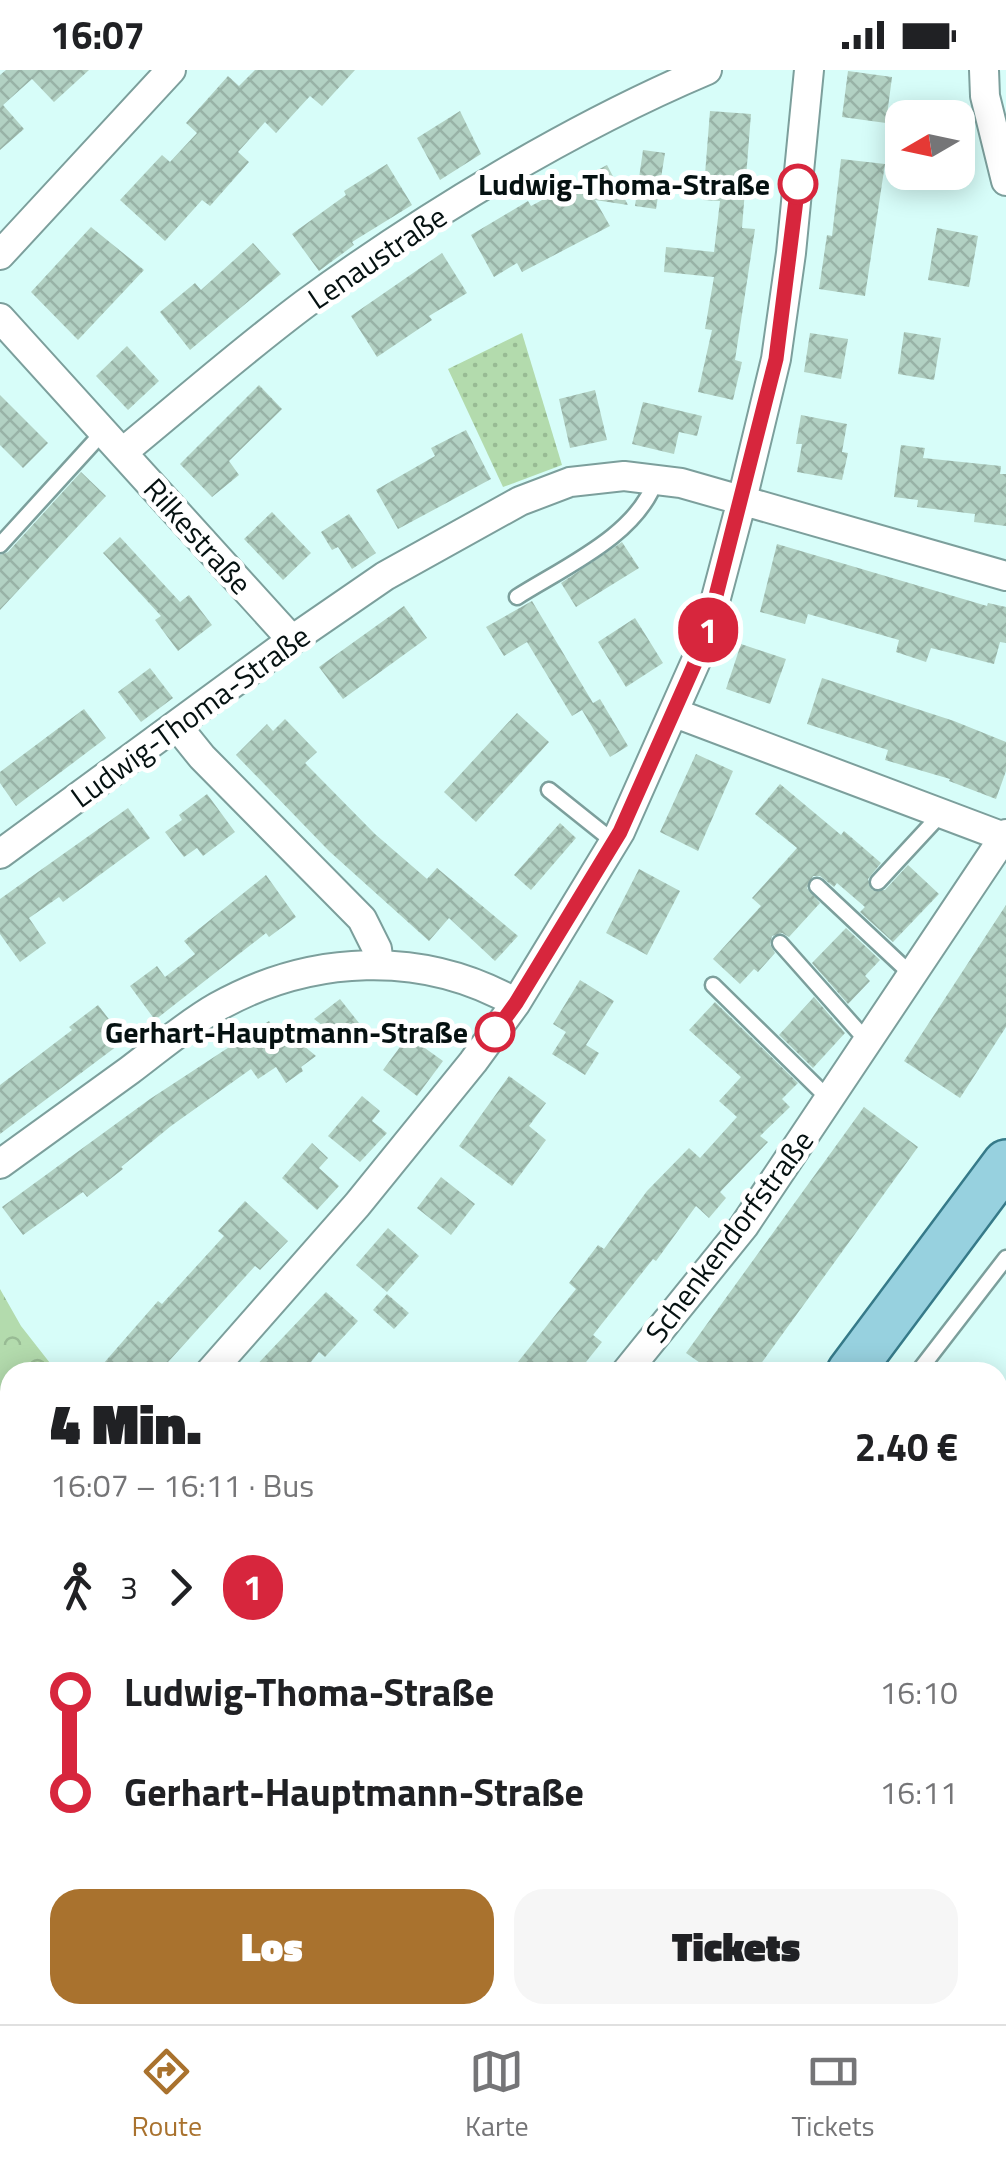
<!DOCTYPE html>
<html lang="de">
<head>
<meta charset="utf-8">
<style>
	body { margin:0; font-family:"Titillium Web",sans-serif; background:#f6f6f6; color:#202124; height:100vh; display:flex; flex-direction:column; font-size:38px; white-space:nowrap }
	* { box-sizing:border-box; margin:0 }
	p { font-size:32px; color:#757577 }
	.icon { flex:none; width:55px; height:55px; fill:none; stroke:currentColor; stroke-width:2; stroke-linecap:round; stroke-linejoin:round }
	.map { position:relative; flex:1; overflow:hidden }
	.sheet { position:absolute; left:0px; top:1292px; width:1008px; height:662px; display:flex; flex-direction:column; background:#fff; border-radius:30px 30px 0 0; box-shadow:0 5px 25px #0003 }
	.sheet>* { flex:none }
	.badge { padding:0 20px; border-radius:32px; font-size:35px; line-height:65px }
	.needle { width:65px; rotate:261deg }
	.fabs { position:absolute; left:885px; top:30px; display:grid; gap:20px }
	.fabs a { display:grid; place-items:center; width:90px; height:90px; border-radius:20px; background:#fff; box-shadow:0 5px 25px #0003; font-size:50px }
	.map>.badge { position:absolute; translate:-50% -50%; box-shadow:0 0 0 5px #fff }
	.legs { display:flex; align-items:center; gap:15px; height:110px; padding:0 50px; font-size:32px }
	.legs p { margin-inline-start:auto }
	.head { display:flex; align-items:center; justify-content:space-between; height:170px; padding:0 50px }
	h1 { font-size:55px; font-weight:800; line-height:75px }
	.button { display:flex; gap:20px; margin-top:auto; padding:20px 50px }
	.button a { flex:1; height:115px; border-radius:30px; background:#a9722e; color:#fff; font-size:40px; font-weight:800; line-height:115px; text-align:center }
	.button a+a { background:#f6f6f6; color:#202124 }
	ul { padding:0 50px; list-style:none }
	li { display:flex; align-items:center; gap:35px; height:100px; font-size:38px }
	li i { display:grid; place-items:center; width:15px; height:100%; margin:0 12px; background:currentColor }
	li i::after { content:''; width:25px; height:25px; margin:-12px; border:8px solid; border-radius:50%; background:#fff }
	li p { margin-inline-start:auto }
	li:first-child i { background:linear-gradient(#0000 50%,currentColor 0) }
	li:last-child i { background:linear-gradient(currentColor 50%,#0000 0) }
	.status { display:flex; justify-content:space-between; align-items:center; height:70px; padding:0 50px; background:#fff; direction:ltr }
	.status svg { height:28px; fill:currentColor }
	.tab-bar { display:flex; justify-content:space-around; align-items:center; height:140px; border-top:2px solid #e0e0e0; background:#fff; font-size:28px; color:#757577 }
	.tab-bar a { display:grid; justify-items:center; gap:5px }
	.tab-bar .on { color:#a9722e }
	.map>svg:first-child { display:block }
	.grass { fill:url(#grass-dots) }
	.park { fill:url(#park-crowns) }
	.pitch { fill:#b3dbad }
	.building { fill:url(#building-cross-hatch) }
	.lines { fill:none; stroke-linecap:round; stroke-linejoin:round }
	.lane-casing { stroke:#7c9f9c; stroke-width:19 }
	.street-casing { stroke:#7c9f9c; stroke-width:32 }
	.primary-casing { stroke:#367a89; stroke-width:50 }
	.lane { stroke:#fff; stroke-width:14 }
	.street { stroke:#fff; stroke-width:28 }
	.primary { stroke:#97d1df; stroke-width:45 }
	.line-1-casing { stroke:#fff; stroke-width:22 }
	.line-1 { stroke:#d7263d; stroke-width:15 }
	.stop-1-dot { fill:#fff; stroke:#d7263d; stroke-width:5 }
	.labels { text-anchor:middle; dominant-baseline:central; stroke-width:10; stroke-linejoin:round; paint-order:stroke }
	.stop-label { font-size:30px; font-weight:bold; fill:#051111; stroke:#fff; text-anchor:end }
	.street-label { font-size:30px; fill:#051111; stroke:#fff }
</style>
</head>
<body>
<div class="status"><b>16:07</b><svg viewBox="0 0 49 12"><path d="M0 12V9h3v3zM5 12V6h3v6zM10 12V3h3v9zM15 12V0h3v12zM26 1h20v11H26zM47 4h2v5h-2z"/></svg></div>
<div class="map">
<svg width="1006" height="1954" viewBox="0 0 1006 1954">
	<defs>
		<pattern id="grass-dots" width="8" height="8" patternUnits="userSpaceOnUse" patternTransform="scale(2.5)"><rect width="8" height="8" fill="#b3dbad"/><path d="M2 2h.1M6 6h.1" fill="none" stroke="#98bb94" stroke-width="1.8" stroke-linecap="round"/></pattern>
		<pattern id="park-crowns" width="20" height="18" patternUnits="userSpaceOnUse" patternTransform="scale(2.5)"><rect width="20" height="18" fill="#b3dbad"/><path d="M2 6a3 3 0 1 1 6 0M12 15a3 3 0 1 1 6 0" fill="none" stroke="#98bb94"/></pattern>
		<pattern id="building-cross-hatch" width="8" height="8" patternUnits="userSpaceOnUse" patternTransform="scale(2.5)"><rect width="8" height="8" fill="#b2d1c3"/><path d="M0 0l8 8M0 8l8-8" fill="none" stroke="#98b2a6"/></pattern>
	</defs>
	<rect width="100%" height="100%" fill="#d7fdf9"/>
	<path class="grass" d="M522,263l40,132 -59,22 -55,-118z"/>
	<path class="park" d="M0,1219l21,37 36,46h-47v74l-10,16z"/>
	<path class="pitch" d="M0,1856l10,8v81h100l11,9h-121z"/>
	<path class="building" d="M6,0h83l-35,32 -22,-23 -29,26 21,24 -24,21v-75z
		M255,0h100l-33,36 -12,-10 -34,37 -11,-11 -27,30 11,10 -39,44 -8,-6 -37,41 -45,-41 42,-45 8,7 27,-29 -11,-10 42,-47 11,10z
		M848,1l44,6 -6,46 -44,-6z
		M460,41l21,43 -41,26 -23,-42z
		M710,41l41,3 -9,114 13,1 -20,131 7,2 -9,38 -35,-8 14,-62 -7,-1 9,-52 -50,-5 2,-25 48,5 6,-51 -17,-1z
		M643,80l22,3 -9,56 -21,-3z
		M841,89l44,5 -20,132 -46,-7 8,-54 5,1z
		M387,94l25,41 -60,37 2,3 -35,26 -27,-37 54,-39 -2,-4z
		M607,95l21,40 -33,-5 15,26 -88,46 -5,-9 -23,14 -23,-42 57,-34 3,5z
		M91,157l53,43 -66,70 -47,-48z
		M937,158l41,8 -9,51 -41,-7z
		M253,173l28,31 -91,76 -30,-38 35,-29 6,7z
		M442,183l25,40 -38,23 3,4 -55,37 -26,-41z
		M904,262l37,6 -7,42 -36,-6z
		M810,263l38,6 -7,40 -37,-7z
		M127,276l32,35 -31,29 -32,-34z
		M259,315l23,24 -53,52 10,14 -27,22 -32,-33z
		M595,320l12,50 -37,8 -11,-49z
		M0,325l48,48 -25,25 -23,-23z
		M643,332l59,14 -5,20 -18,-4 -5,22 -42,-10z
		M801,345l46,9 -5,28 6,1 -6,27 -45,-8 5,-28h-6z
		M466,360l25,49 -93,50 -22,-39 59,-34 -4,-8z
		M901,375l24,3 -2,10 78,8 -1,8h6v52l-32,-4 1,-8 -58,-7 1,-7 -24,-3z
		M81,402l25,24 -106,114v-55l8,-3z
		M272,442l39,41 -28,27 -39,-41z
		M349,444l27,39 -24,16 -14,-22 -6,3 -11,-18z
		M120,467l60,65 9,-7 23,30 -34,26 -23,-31 6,-4 -58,-63z
		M622,472l17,26 -63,39 -15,-24z
		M777,474l210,62 1,-3 18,4v36l-6,-1 -6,22 -63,-16 -5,14 -30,-10 3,-12 -91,-26 -3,10 -45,-12z
		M532,531l61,102 7,-4 28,47 -18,11 -28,-47 -10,6 -45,-74 -23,14 -18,-29z
		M404,536l23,32 -84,61 -24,-32z
		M635,548l28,45 -37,24 -28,-45z
		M741,574l45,15 -16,45 -44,-15z
		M150,598l23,30 -32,24 -23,-30z
		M822,608l132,43 52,21v29l-10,28 -47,-18 1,-2 -65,-19 3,-10 -81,-26z
		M84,639l22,29 -90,68 -16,-23v-11z
		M517,643l32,29 -73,80 -32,-30z
		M285,649l32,33 -12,11 70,71 52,45 10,-11 81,68 -23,25 -46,-43 -20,23 -100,-90 -93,-96 31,-31 6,7z
		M696,684l37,17 -35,80 -38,-19z
		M780,714l61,51 3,-4 37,32 -13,16 4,11h13l23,-25 31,29 -46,48 -33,-30 5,-5 -28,-24 -3,4 -14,-11h-7l-6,12 13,15 -31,34 -7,-4 -10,3 -2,8 5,9 -17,19 -4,-3 -14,15 -27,-25 48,-53 -9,-8 45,-50 -42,-34z
		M207,724l28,38 -32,24 -6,-8 -13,9 -19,-25 17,-12 -3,-5z
		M128,738l22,30 -87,64 -4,-5 -30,21 17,25 -26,19 -20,-28v-35z
		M560,753l16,15 -45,52 -17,-15z
		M639,799l41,22 -33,64 -41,-22z
		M266,805l30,42 -27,20 -3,-4 -111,87 -25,-34 27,-20 8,11 30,-23 -11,-13z
		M1006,835v122l-46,71 -56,-37z
		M846,858l34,32 -15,16 5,5 -22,23 -36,-41z
		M580,910l34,21 -28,44 13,8 -14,22 -33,-21 14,-22 -13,-8z
		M814,927l31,36 -32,35 -34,-33z
		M340,929l19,24 -20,15 -25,-19z
		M715,932l83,81 -16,16 8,8 -30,29 8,6 -48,50 6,6 -17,20 -13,-12 -40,55 -3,-2 -60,76 9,7 -24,30h-68l66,-83 -7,-6 29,-38 6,4 43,-58 42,-43 11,10 37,-41 -18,-16 22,-24 -52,-47z
		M98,935l27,35 -125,94v-49l72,-55 -3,-3z
		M269,951l14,21 9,-6 24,20 -15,11 2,4 -17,12 -10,-16 -18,12 -7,-10 -80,57 -50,41 2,2 -36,28 -4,-5 -60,43 -21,-28 148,-108z
		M408,966l35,25 -26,35 -34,-26z
		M509,1006l37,27 -17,23 17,14 -34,46 -53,-40z
		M362,1026l18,15 -8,10 15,12 -27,29 -32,-26z
		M864,1037l54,40 -163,225h-42l-27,-19z
		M312,1073l16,15 -9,10 20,18 -22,24 -35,-32z
		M441,1107l34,27 -24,31 -34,-27z
		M245,1131l43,40 -28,29 -5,-4 -96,106h-63l62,-71 4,3 62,-68 -6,-5z
		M388,1158l31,28 -32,36 -31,-27z
		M326,1222l32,29 -33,36 -6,-5 -16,20h-53z
		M387,1224l22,19 -15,16 -21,-19z"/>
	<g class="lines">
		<defs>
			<path id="lane" d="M0,475l104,-114
				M517,527c47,-30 121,-62 139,-118
				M549,720l65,52
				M878,812l63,-68
				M817,816l95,89
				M780,873l87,98
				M713,915l116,114
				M918,1302l88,-114
				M409,1954l4,-9"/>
			<path id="street" d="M984,0l1,26 21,85
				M0,185l171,-185
				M0,248l292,322
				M123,382c61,-50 120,-102 183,-149 119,-87 266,-176 401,-233
				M675,643l329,124
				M177,656l25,31 160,162 15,30 2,15
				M0,784l292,-214 93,-64 135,-75 50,-19 54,-6 57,7 325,93
				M0,1094c43,-31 87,-63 130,-94 28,-21 57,-46 87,-63 93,-52 205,-58 299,-4
				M210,1302l147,-167 116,-143 43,-59 104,-171 84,-189 38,-143 34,-141 15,-106 18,-183
				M626,1302l118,-146 262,-392
				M0,1651l10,-20
				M0,1847l10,9
				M122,1945l11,9
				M191,1954l9,-9"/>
			<path id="primary" d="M850,1302l156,-209
				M296,1954l8,-9"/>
		</defs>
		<use href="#lane" class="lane-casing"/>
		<use href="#street" class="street-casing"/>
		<use href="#primary" class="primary-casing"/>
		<use href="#lane" class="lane"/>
		<use href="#street" class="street"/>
		<use href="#primary" class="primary"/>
	</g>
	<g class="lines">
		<defs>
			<path id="line-1" d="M495,962l21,-29 104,-171 84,-189 72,-284 22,-175"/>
		</defs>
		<use href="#line-1" class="line-1-casing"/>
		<use href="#line-1" class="line-1"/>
	</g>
	<g class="stop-1-dot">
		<circle cx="798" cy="114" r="18"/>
		<circle cx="495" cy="962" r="18"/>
	</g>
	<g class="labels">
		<g class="stop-label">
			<text x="770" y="114">Ludwig-Thoma-Straße</text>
			<text x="468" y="962">Gerhart-Hauptmann-Straße</text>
		</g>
		<g class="street-label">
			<text transform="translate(377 187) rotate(-34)">Lenaustraße</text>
			<text transform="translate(198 466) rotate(48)">Rilkestraße</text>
			<text transform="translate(190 646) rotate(-36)">Ludwig-Thoma-Straße</text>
			<text transform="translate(729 1166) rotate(-53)">Schenkendorfstraße</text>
		</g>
	</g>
</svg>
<div class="fabs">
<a><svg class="needle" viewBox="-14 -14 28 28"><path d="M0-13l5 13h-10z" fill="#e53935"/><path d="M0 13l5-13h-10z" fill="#757577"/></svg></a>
</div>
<b class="badge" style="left:708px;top:560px;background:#d7263d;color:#fff">1</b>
<section class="sheet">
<div class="head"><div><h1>4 Min.</h1><p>16:07 – 16:11 · Bus</p></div><b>2.40 €</b></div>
<div class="legs"><svg class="icon" aria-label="walk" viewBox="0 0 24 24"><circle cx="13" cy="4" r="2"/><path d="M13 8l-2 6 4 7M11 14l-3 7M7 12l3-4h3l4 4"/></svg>3<svg class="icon" aria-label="forward" viewBox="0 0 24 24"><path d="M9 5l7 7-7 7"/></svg><b class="badge" style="background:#d7263d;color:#fff">1</b></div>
<ul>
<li><i style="color:#d7263d"></i><b>Ludwig-Thoma-Straße</b><p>16:10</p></li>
<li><i style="color:#d7263d"></i><b>Gerhart-Hauptmann-Straße</b><p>16:11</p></li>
</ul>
<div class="button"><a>Los</a><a>Tickets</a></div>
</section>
</div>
<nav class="tab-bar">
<a class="on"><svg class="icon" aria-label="directions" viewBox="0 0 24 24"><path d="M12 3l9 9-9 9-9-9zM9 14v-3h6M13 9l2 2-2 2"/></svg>Route</a>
<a><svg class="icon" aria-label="map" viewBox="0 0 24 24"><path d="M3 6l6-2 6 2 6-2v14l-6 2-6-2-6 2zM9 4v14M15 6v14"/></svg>Karte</a>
<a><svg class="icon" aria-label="tickets" viewBox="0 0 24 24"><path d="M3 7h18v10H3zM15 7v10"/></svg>Tickets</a>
</nav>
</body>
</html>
